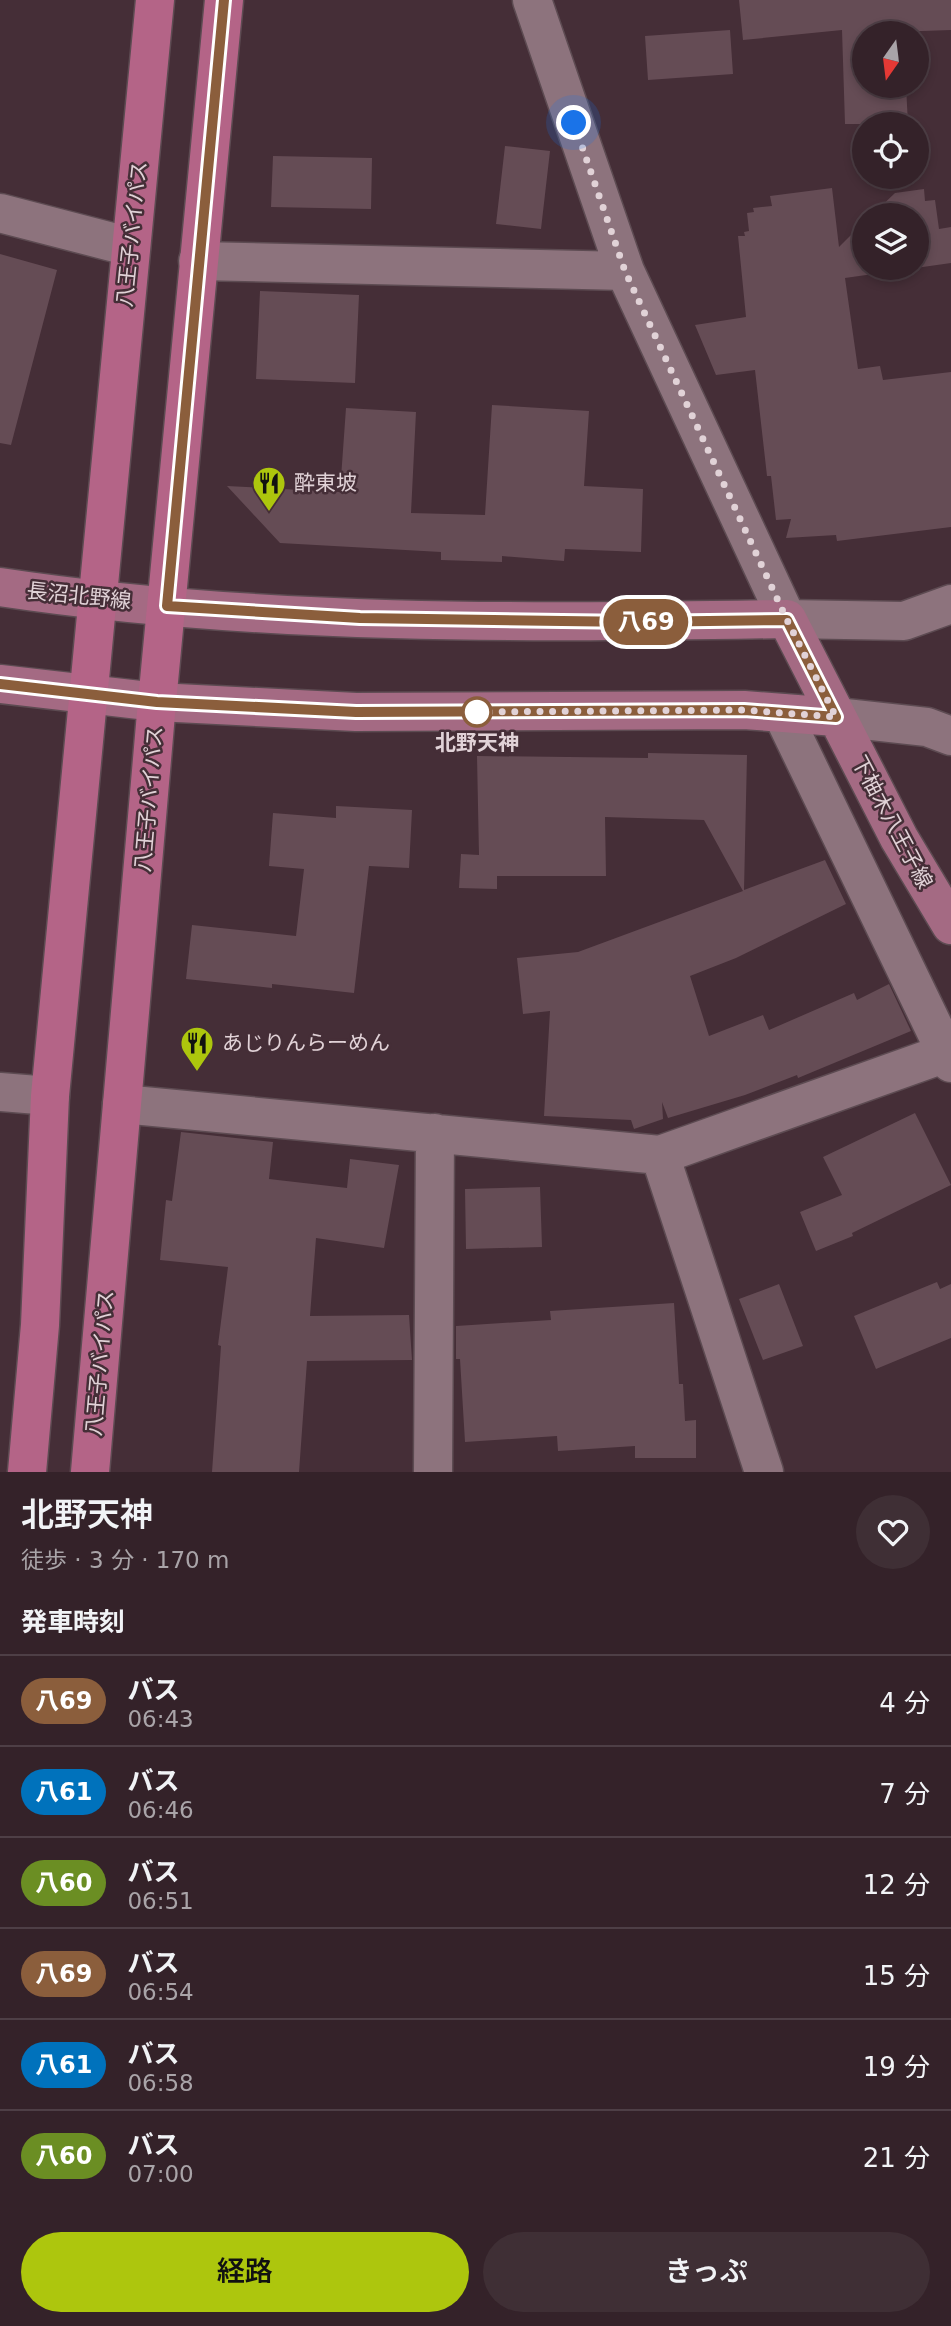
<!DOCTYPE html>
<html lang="ja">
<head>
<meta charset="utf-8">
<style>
	body { margin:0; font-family:"DejaVu Sans","Noto Sans JP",sans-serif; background:#3f2f35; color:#f1f3f6; height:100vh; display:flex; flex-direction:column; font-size:26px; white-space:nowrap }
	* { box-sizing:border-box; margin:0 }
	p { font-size:23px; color:#a9a4a8 }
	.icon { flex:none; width:38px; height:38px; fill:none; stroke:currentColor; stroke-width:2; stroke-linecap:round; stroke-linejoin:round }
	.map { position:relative; height:1472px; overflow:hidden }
	.sheet { display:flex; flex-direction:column; background:#342229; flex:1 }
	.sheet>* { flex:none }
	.badge { padding:0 14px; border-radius:23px; font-size:24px; line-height:46px }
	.needle { width:46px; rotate:194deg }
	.tools { position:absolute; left:852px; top:21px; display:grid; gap:14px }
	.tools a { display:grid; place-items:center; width:77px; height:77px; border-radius:50%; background:#342229; box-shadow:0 4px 10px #0003,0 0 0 2px #4e3f46; font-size:35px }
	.you { position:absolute; width:35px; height:35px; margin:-18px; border:5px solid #fff; border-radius:50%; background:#1a73e8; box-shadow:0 0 0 10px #1a73e833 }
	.map>.badge { position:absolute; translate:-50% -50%; box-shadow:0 0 0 4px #fff }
	h2 { padding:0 21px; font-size:26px; line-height:63px }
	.round { display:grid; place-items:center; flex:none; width:74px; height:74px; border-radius:37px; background:#3f2f35 }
	.headline { display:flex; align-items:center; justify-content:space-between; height:119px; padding:0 21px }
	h1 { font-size:33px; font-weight:600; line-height:52px }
	.action { display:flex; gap:14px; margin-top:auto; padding:14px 21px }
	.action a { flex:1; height:80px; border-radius:42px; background:#adc60d; color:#111; font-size:28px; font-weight:600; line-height:80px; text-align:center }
	.action a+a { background:#3f2f35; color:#f1f3f6 }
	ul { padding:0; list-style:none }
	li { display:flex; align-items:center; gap:21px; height:91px; padding:0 21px; border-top:2px solid #4e3f46 }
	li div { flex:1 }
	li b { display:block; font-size:26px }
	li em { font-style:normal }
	li .badge { min-width:77px; font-weight:700; text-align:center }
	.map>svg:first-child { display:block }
	.building { fill:#654c55 }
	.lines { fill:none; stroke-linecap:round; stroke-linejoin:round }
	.minor-casing { stroke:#5d4b52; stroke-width:41 }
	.major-casing { stroke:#5d4b52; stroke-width:41 }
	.highway-casing { stroke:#5d4b52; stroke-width:41 }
	.minor { stroke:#8d737d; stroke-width:38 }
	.major { stroke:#a46a83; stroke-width:38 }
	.highway { stroke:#b46487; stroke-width:38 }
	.line-casing { stroke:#fff; stroke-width:16 }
	.line { stroke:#8b5e3c; stroke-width:10 }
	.walk { stroke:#e1d2d7; stroke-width:7; stroke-dasharray:0 12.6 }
	.stop-dot { fill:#fff; stroke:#8b5e3c; stroke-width:3.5 }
	.labels { text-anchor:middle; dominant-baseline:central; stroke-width:5; stroke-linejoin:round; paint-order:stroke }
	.street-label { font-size:21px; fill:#e1d2d7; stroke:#452e37 }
	.poi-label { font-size:21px; fill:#e1d2d7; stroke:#452e37; text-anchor:start }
	.stop-label { font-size:21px; font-weight:bold; fill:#e1d2d7; stroke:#452e37 }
</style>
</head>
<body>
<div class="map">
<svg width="951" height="1472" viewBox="0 0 951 1472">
	<rect width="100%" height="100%" fill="#452e37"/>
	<path class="building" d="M739,0h212v30l-87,3v53h42l2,38h-63l-3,-94 -99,10z
		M730,30l3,44 -85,6 -3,-44z
		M505,146l45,5 -9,78 -45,-5z
		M273,156l99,2 -1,51 -100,-2z
		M832,188l7,59 25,-25v46h53v-53h-45l23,-22 29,-4 1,12 10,-1 4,29 12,-2v36l-106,15 13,91 22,-3 3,14 68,-8v155l-114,14 -1,-6 -50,3 5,-19 -15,1 -5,-44h-4l-12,-106 -39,5 -21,-50 51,-8 -8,-81h7l-1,-4 5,-1 -2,-18 7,-1 -1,-4 19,-2 -2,-10z
		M0,254l57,16 -46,175 -11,-2z
		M260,291l99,4 -4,88 -99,-4z
		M492,405l97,6 -5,75 59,3 -2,63 -76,-3 -1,12 -62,-5v6l-61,-2v-8l-161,-9 -53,-57 113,6 6,-84 70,4 -5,101 74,2z
		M648,753l99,2 -3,135 81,-30 21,44 -110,54 -46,18 19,60 54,-21 6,15 85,-37 3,7 32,-16 22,47 -113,47 -1,-3 -52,20 -77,23 -6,-16 1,17 -29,10 -3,-9 -87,-4 6,-105 -27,3 -6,-56 61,-6 165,-61 -39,-71 -99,-3 1,59h-109v13l-38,-1 2,-34 18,1 -2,-99 171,2z
		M336,806l76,4 -3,58 -40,-2 -15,127 -82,-9v4l-86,-9 6,-54 104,11 8,-67 -35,-3 4,-53 63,5z
		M915,1113l36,72 -99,48 1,3 -37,15 -16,-39 42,-17 -19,-38z
		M181,1132l92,10 -4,37 78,9 3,-29 49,6 -15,83 -68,-10 -6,78 99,-1 3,45 -105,1 -8,111h-87l9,-126 -3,-1 10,-78 -68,-7 6,-60 6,1z
		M540,1187l2,60 -76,2 -1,-60z
		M937,1282l3,7 11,-5v54l-75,31 -22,-53z
		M779,1284l24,62 -40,14 -24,-61z
		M674,1303l5,81h4l2,37 11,-1v38h-61v-12l-77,5 -1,-15 -92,6 -5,-83h-4v-33l95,-6 -1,-9z"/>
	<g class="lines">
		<defs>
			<path id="minor" d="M532,0l93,271 162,348 117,2 47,-17
				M0,213l131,34
				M198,261l427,10
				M782,713l169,350
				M836,717l91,10 24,9
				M0,1092l50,4
				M122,1104l538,51 286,-102
				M660,1155l104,317
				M433,1472l2,-339"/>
			<path id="major" d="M0,587c259,39 525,36 787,32l112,219 52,87
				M0,684l157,18 199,10 388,-2 92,7"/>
			<path id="highway" d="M27,1472l13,-147 10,-229 105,-1096
				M90,1472l67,-770 67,-702"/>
		</defs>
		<use href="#minor" class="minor-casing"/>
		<use href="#major" class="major-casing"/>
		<use href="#highway" class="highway-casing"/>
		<use href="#minor" class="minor"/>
		<use href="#major" class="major"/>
		<use href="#highway" class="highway"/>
	</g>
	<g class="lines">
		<defs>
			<path id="line" d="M0,684l157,18 199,10 388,-2 92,7 -49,-97 -152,2 -275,-4 -193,-12 57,-606"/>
		</defs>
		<use href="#line" class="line-casing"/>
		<use href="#line" class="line"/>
		<path class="walk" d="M477,712l267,-2 92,7 -49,-97 -162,-349 -51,-148"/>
	</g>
	<defs>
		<symbol id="restaurant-pin" viewBox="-11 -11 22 30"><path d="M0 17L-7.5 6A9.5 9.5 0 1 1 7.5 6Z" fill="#adc60d" stroke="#452e37"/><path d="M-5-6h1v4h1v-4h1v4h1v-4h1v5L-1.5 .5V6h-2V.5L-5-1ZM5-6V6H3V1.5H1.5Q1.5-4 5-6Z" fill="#111"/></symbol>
	</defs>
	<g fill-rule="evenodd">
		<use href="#restaurant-pin" x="250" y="464" width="38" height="52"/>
		<use href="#restaurant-pin" x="178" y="1024" width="38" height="52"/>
	</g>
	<circle class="stop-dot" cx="477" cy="712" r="14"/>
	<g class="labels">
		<g class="street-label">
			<text transform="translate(132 234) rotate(-84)">八王子バイパス</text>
			<text transform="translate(79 596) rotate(6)">長沼北野線</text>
			<text transform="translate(149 799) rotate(-85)">八王子バイパス</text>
			<text transform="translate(892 822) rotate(62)">下柚木八王子線</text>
			<text transform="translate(100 1363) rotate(-85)">八王子バイパス</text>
		</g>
		<g class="poi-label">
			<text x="294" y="483">酔東坡</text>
			<text x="222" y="1043">あじりんらーめん</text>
		</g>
		<g class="stop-label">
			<text x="477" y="743">北野天神</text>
		</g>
	</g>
</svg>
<div class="tools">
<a><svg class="needle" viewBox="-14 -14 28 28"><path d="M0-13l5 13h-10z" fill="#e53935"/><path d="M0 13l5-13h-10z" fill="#a9a4a8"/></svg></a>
<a><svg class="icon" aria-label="locate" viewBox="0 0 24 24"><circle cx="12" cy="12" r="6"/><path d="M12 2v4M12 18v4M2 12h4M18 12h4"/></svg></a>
<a><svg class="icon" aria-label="layers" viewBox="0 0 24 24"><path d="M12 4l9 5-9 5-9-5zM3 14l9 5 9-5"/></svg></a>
</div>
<div class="you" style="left:574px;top:123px"></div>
<b class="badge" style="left:646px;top:622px;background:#8b5e3c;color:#fff">八69</b>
</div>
<section class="sheet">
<div class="headline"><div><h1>北野天神</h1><p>徒歩 · 3 分 · 170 m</p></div><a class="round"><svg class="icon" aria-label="heart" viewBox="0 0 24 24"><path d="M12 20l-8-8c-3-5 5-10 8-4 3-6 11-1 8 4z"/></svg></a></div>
<h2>発車時刻</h2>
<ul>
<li><span class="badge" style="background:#8b5e3c;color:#fff">八69</span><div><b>バス</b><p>06:43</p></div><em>4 分</em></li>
<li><span class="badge" style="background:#0072bc;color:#fff">八61</span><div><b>バス</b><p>06:46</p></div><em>7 分</em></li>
<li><span class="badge" style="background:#6b8e23;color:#fff">八60</span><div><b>バス</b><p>06:51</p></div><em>12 分</em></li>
<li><span class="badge" style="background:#8b5e3c;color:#fff">八69</span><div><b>バス</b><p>06:54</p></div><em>15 分</em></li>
<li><span class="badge" style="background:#0072bc;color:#fff">八61</span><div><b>バス</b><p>06:58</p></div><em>19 分</em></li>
<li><span class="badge" style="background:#6b8e23;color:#fff">八60</span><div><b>バス</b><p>07:00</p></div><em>21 分</em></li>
</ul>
<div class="action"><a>経路</a><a>きっぷ</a></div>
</section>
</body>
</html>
